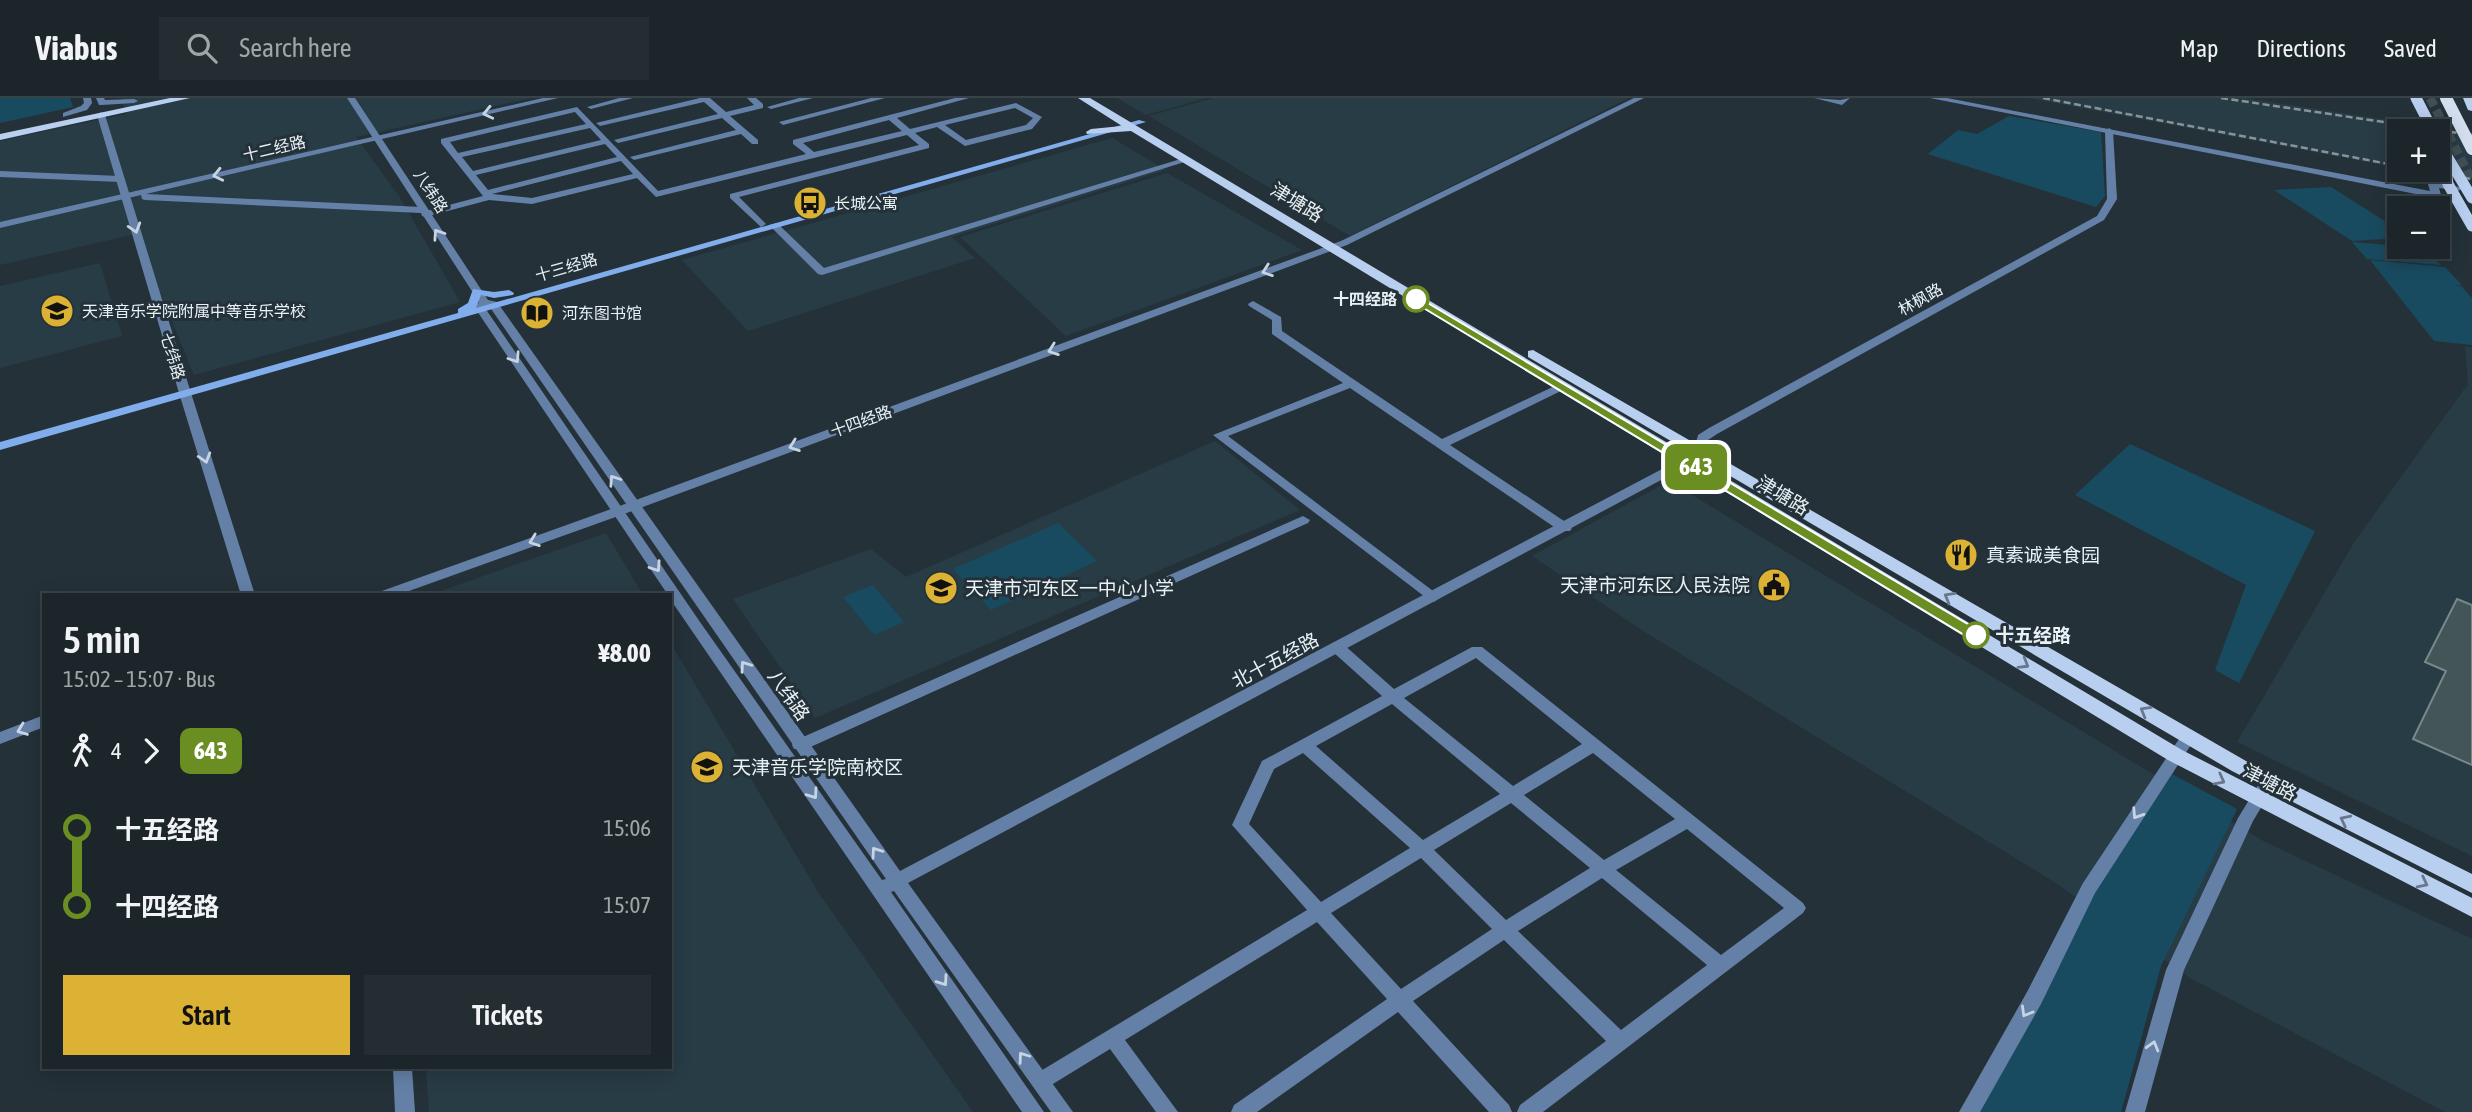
<!DOCTYPE html>
<html lang="en">
<head>
<meta charset="utf-8">
<style>
	body { margin:0; font-family:"Asap Condensed","Noto Sans SC",sans-serif; background:#242d32; color:#f1f3f6; height:100vh; display:flex; flex-direction:column; font-size:26px; white-space:nowrap }
	* { box-sizing:border-box; margin:0 }
	p { font-size:23px; color:#a0a5a8 }
	.icon { flex:none; width:38px; height:38px; fill:none; stroke:currentColor; stroke-width:2; stroke-linecap:round; stroke-linejoin:round }
	.map { position:relative; flex:1; overflow:hidden }
	.drawer { position:absolute; left:42px; top:495px; width:630px; height:476px; display:flex; flex-direction:column; background:#1b252a; border-radius:0px; box-shadow:0 4px 18px #0003,0 0 0 2px #394247 }
	.drawer>* { flex:none }
	.badge { padding:0 14px; border-radius:10px; font-size:24px; line-height:46px }
	.controls { position:absolute; left:2387px; top:21px; display:grid; gap:14px }
	.controls a { display:grid; place-items:center; width:63px; height:63px; border-radius:0px; background:#1b252a; box-shadow:0 4px 18px #0003,0 0 0 2px #394247; font-size:35px }
	.map>.badge { position:absolute; translate:-50% -50%; box-shadow:0 0 0 4px #fff }
	.legs { display:flex; align-items:center; gap:10px; height:77px; padding:0 21px; font-size:23px }
	.legs p { margin-inline-start:auto }
	.summary { display:flex; align-items:center; justify-content:space-between; height:119px; padding:0 21px }
	h1 { font-size:38px; font-weight:600; line-height:52px }
	.action { display:flex; gap:14px; margin-top:auto; padding:14px 21px }
	.action a { flex:1; height:80px; border-radius:0px; background:#dbb233; color:#111; font-size:28px; font-weight:600; line-height:80px; text-align:center }
	.action a+a { background:#242d32; color:#f1f3f6 }
	ul { padding:0 21px; list-style:none }
	li { display:flex; align-items:center; gap:24px; height:77px; font-size:26px }
	li i { display:grid; place-items:center; width:10px; height:100%; margin:0 9px; background:currentColor }
	li i::after { content:''; width:18px; height:18px; margin:-9px; border:5px solid; border-radius:50%; background:#1b252a }
	li p { margin-inline-start:auto }
	li:first-child i { background:linear-gradient(#0000 50%,currentColor 0) }
	li:last-child i { background:linear-gradient(currentColor 50%,#0000 0) }
	header { display:flex; align-items:center; gap:42px; box-sizing:border-box; height:98px; padding:0 35px; background:#1b252a; border-bottom:2px solid #394247 }
	header strong { font-size:33px }
	nav { display:flex; gap:38px; margin-inline-start:auto; font-size:24px }
	.search { width:490px; height:63px; background:#242d32; display:flex; align-items:center; gap:18px; box-sizing:border-box; padding:0 24px; border-radius:0px; color:#a0a5a8; font-size:26px }
	.map>svg:first-child { display:block }
	.built { fill:#283c46 }
	.green { fill:#194b60 }
	.building { fill:#435556; stroke:#77898a; stroke-width:2 }
	.lines { fill:none; stroke-linecap:round; stroke-linejoin:round }
	.secondary-tunnel { stroke:#414e54; stroke-width:9; stroke-dasharray:9 4.5; stroke-linecap:butt }
	.minor { fill:#6480a7; fill-rule:evenodd }
	.tertiary { fill:#6480a7; fill-rule:evenodd }
	.secondary { fill:#81adec; fill-rule:evenodd }
	.primary { fill:#b9cff0; fill-rule:evenodd }
	.rail { stroke:#889399; stroke-width:2.5; stroke-dasharray:7 3.5; stroke-linecap:butt }
	.primary-bridge { stroke:#b9cff0; stroke-width:11 }
	.trunk-bridge { stroke:#d3deee; stroke-width:12 }
	.oneway { stroke:#c7d5e2 }
	.oneway2 { stroke:#67788b }
	.line-1 { fill:#6b8e23; stroke:#fff; stroke-width:2 }
	.stop-1-dot { fill:#fff; stroke:#6b8e23; stroke-width:3.5 }
	.labels { text-anchor:middle; dominant-baseline:central; stroke-width:6; stroke-linejoin:round; paint-order:stroke }
	.far-street-label { font-size:16px; fill:#e8f1f5; stroke:#243138 }
	.far-poi-label { font-size:16px; fill:#e8f1f5; stroke:#243138; text-anchor:start }
	.far-stop-label { font-size:16px; font-weight:bold; fill:#e8f1f5; stroke:#243138; text-anchor:end }
	.street-label { font-size:19px; fill:#e8f1f5; stroke:#243138 }
	.poi-label { font-size:19px; fill:#e8f1f5; stroke:#243138; text-anchor:start }
	.stop-label { font-size:19px; font-weight:bold; fill:#e8f1f5; stroke:#243138; text-anchor:start }
</style>
</head>
<body>
<header>
<strong>Viabus</strong>
<div class="search"><svg class="icon" aria-label="search" viewBox="0 0 24 24"><circle cx="10" cy="10" r="6"/><path d="M15 15l6 6"/></svg>Search here</div>
<nav><a>Map</a><a>Directions</a><a>Saved</a></nav>
</header>
<div class="map">
<svg width="2472" height="1014" viewBox="0 0 2472 1014">
	<rect width="100%" height="100%" fill="#243138"/>
	<path class="built" d="M121,0h410l-175,39 43,59 61,106 -266,73 -58,-141 -136,31v-124l127,-27z
		M1117,0h90l-61,17z
		M1213,0h416l-279,138 -201,-120z
		M2030,0h215l227,35v48l-62,-11h28v-39h-39v37z
		M1112,40l54,32 -214,67 23,21 -227,73 -66,-71z
		M1167,75l135,77 -236,86 -106,-99z
		M100,165l22,73 -122,32v-82z
		M2465,249h7v509l-235,-114 118,-201 113,-157z
		M1215,343l85,69 -485,208 -82,-119 138,-50 35,28z
		M1669,383l596,361 207,97v173h-27l-255,-134 -134,-95 -413,-252 -111,-75z
		M606,435l37,62h-214z
		M670,544l148,250 155,220h-544l-3,-44h244z"/>
	<path class="green" d="M0,0h70l3,9 -73,16z
		M2009,18l92,16 4,64 -9,11 -168,-53 30,-24 19,4z
		M2331,89l68,43v8l-47,3 -78,-51z
		M2352,144l73,6 16,17 -74,-6z
		M2370,162l75,7 17,18h-9l8,1 11,12v47l-38,-4z
		M2130,346l185,87 -76,152 -24,-13 31,-85 -171,-90z
		M1058,425l39,38 -106,49 -38,-41z
		M873,487l31,37 -30,13 -31,-38z
		M2172,676l65,35 -76,157 -40,146h-143l122,-233z"/>
	<path class="building" d="M2457,501l15,6v160l-59,-26 33,-68 -21,-9z"/>
	<g class="lines">
		<path class="secondary-tunnel" d="M2430,0l42,83"/>
		<path class="minor" d="M543,0h15l-412,96 276,13 4,4 57,-15 -42,-53v-4l136,-32 81,84 148,-37 -13,-10v-4l162,-42h14l-72,20 13,11 106,-26 26,14 -10,12 -67,17 -28,-19 -22,6 14,11v4l-190,49 27,27 -5,3 -31,-29v-4l189,-49 -12,-10 -251,62 -19,-19 -105,26 -43,-4 -64,17 -3,-1 -1,-3 -276,-13 -3,-1 -1,-4 -141,33v-6zM1015,10l18,10 -7,7 -60,15 -21,-15zM575,14l11,12 -128,29 -8,-11zM889,22l13,11 -88,21 -11,-9zM590,30l11,12 -128,31 -11,-14zM605,46l12,13 -129,33 -12,-15zM621,63l12,13 -101,24 -40,-4z
			M619,0h14l-42,11 -4,-2z
			M700,0h10l16,14 28,-7 -7,-7h9l7,6v4l-33,8 28,24v4h-6l-11,-10 -107,26 -4,-3 106,-27 -14,-12 -104,25 -4,-3 104,-26 -14,-12 -104,24 -4,-3z
			M799,0h14l-42,11 -4,-2z
			M871,0h14l-102,27 -4,-3z
			M1634,0h10l-297,147 -723,269 -226,81h-21l2,-3 235,-84 727,-267z
			M1814,0l26,2 10,-2 -8,7z
			M1930,0h17l483,93 -2,-7 5,-3 30,7 -5,3 -19,-3 2,7 -5,3z
			M1184,60l7,2 -369,115 -4,-1 -49,-49 8,-2 47,45z
			M0,73l120,5 5,3 -5,3 -120,-5z
			M1253,203l28,16 1,14 160,108 117,-55h8v4l-117,57 120,80 2,3 -2,3h-10l-210,-143 -122,48 213,161 -7,5 -5,-2 -216,-165 130,-52 -71,-49v-14l-23,-14 -1,-2z
			M185,292l6,3 64,202h-14l-62,-202z
			M1303,418l7,4 -2,3 -502,226h-12l-2,-4 2,-4z
			M1338,545l5,1 51,45 78,-42h10l321,256 3,5 -3,5 -260,199h-26l3,-7 86,-64 -102,-101 -91,61 96,104 3,7h-23l-91,-100 -141,100h-26l3,-7 153,-106 -70,-77 -192,118 53,72h-22l-46,-63 -62,38 -7,3 -7,-3 -3,-6 3,-6 273,-165 -75,-85 30,-64 120,-65 -49,-44 -2,-4zM1476,560l106,86 -69,42 -109,-88zM1392,606l108,90 -77,46 -107,-94zM1303,655l107,95 -89,54 -72,-78 25,-55zM1593,655l82,66 -71,41 -80,-65zM1511,705l79,65 -84,52 -72,-70zM1687,731l97,79 -63,47 -105,-85zM1421,760l71,71 -91,60 -70,-76zM1602,780l105,87 -86,65 -103,-99z
			M44,617v12l-44,17v-12z
			M2188,633l5,2 3,4 -101,156 -54,111 -61,108h-21l68,-120 56,-109 100,-150z
			M2269,677l6,2 2,4 -24,40 -69,149 -39,142h-20l41,-142 72,-152 25,-41z
			M393,970h19l3,44h-20z"/>
		<path class="tertiary" d="M83,0h8l1,5 -5,7 -24,7v-4l18,-7 3,-3z
			M96,0h8l1,2 29,-1 4,2 -4,2 -32,2h-3z
			M347,0h8l133,202 9,2 403,569 783,-413 11,-8 4,-15 11,-7 388,-212 10,-17 -2,-68 4,-3 4,3 4,68 -13,21 -387,214 -9,6 -4,15 -13,9 -783,419 165,229h-22l-157,-221 -3,1 153,220h-22l-332,-484 -20,-29v-4h-2l-193,-287 4,-6zM487,208h2l397,573 -4,1 -182,-258 -215,-314z
			M101,14l4,3 86,278 -2,2 -4,1 -6,-3 -82,-278z"/>
		<path class="secondary" d="M1139,22l7,2 -1146,328v-8l458,-129v-4l10,-6 5,-14 21,3 15,-2 5,3 -1,2 -19,3 -13,-3 -5,13z"/>
		<path class="primary" d="M170,0h20l-190,42v-6z
			M1078,0h12l1092,652 290,148v19l-304,-157 -1037,-629 -44,3 -1,-2 5,-3 31,-3z
			M2463,0h9v13l-4,-1z
			M1533,252l713,411 226,113v19l-240,-122 -704,-414v-6z"/>
		<path class="rail" d="M2043,0l356,68
			M2221,0l251,37
			M2422,72l50,9"/>
		<path class="primary-bridge" d="M2416,0l17,33
			M2442,49l6,37 24,42
			M2445,55l27,45"/>
		<path class="trunk-bridge" d="M2446,0l26,51"/>
	</g>
	<defs><path id="oneway-chevron" d="M-2-3.5L2.5 0L-2 3.5" fill="none" stroke-width="1.6" stroke-linecap="round" stroke-linejoin="round" transform="scale(1.75)"/></defs>
	<g class="oneway">
		<use href="#oneway-chevron" transform="translate(488 15) rotate(167)"/>
		<use href="#oneway-chevron" transform="translate(218 77) rotate(167)"/>
		<use href="#oneway-chevron" transform="translate(135 130) rotate(73)"/>
		<use href="#oneway-chevron" transform="translate(438 136) rotate(-124)"/>
		<use href="#oneway-chevron" transform="translate(1267 173) rotate(160)"/>
		<use href="#oneway-chevron" transform="translate(1053 252) rotate(160)"/>
		<use href="#oneway-chevron" transform="translate(515 260) rotate(56)"/>
		<use href="#oneway-chevron" transform="translate(794 348) rotate(160)"/>
		<use href="#oneway-chevron" transform="translate(205 360) rotate(73)"/>
		<use href="#oneway-chevron" transform="translate(614 382) rotate(-124)"/>
		<use href="#oneway-chevron" transform="translate(534 443) rotate(160)"/>
		<use href="#oneway-chevron" transform="translate(656 469) rotate(56)"/>
		<use href="#oneway-chevron" transform="translate(745 568) rotate(-125)"/>
		<use href="#oneway-chevron" transform="translate(22 632) rotate(159)"/>
		<use href="#oneway-chevron" transform="translate(813 696) rotate(55)"/>
		<use href="#oneway-chevron" transform="translate(2137 716) rotate(123)"/>
		<use href="#oneway-chevron" transform="translate(876 754) rotate(-125)"/>
		<use href="#oneway-chevron" transform="translate(943 883) rotate(55)"/>
		<use href="#oneway-chevron" transform="translate(2026 914) rotate(120)"/>
		<use href="#oneway-chevron" transform="translate(2153 948) rotate(-74)"/>
		<use href="#oneway-chevron" transform="translate(1023 959) rotate(-126)"/>
	</g>
	<g class="oneway2">
		<use href="#oneway-chevron" transform="translate(1949 499) rotate(-150)"/>
		<use href="#oneway-chevron" transform="translate(2024 566) rotate(31)"/>
		<use href="#oneway-chevron" transform="translate(2145 613) rotate(-150)"/>
		<use href="#oneway-chevron" transform="translate(2220 682) rotate(28)"/>
		<use href="#oneway-chevron" transform="translate(2345 722) rotate(-153)"/>
		<use href="#oneway-chevron" transform="translate(2423 785) rotate(27)"/>
	</g>
	<path class="line-1" d="M1416,198l565,336 2,3 -2,4h-10l-559,-338v-4z"/>
	<defs>
		<symbol id="bus-disc" viewBox="-11 -11 22 22"><circle r="9.5" fill="#dbb233" stroke="#243138"/><path d="M-5-6H5V4H4V6H2V4H-2V6H-4V4H-5ZM-3.5-4V0h7V-4ZM-3.5 1.2v1.5H-2V1.2ZM2 1.2v1.5H3.5V1.2Z" fill="#111"/></symbol>
		<symbol id="school-disc" viewBox="-11 -11 22 22"><circle r="9.5" fill="#dbb233" stroke="#243138"/><path d="M0-5L7-2L0 1L-7-2ZM-4 1L0 2.5L4 1V4Q0 6-4 4Z" fill="#111"/></symbol>
		<symbol id="library-disc" viewBox="-11 -11 22 22"><circle r="9.5" fill="#dbb233" stroke="#243138"/><path d="M-6-4Q-3-5.5-.7-3.5V5Q-3 3-6 4ZM6-4Q3-5.5 .7-3.5V5Q3 3 6 4Z" fill="#111"/></symbol>
		<symbol id="restaurant-disc" viewBox="-11 -11 22 22"><circle r="9.5" fill="#dbb233" stroke="#243138"/><path d="M-5-6h1v4h1v-4h1v4h1v-4h1v5L-1.5 .5V6h-2V.5L-5-1ZM5-6V6H3V1.5H1.5Q1.5-4 5-6Z" fill="#111"/></symbol>
		<symbol id="civic-disc" viewBox="-11 -11 22 22"><circle r="9.5" fill="#dbb233" stroke="#243138"/><path d="M-.6-6.5H3V-4.5H.6V-3L4-1V1h2V6H-6V1h2V-1L-.6-3ZM-1.2 2.5V6h2.4V2.5Z" fill="#111"/></symbol>
		<symbol id="university-disc" viewBox="-11 -11 22 22"><circle r="9.5" fill="#dbb233" stroke="#243138"/><path d="M0-5L7-2L0 1L-7-2ZM-4 1L0 2.5L4 1V4Q0 6-4 4Z" fill="#111"/></symbol>
	</defs>
	<g fill-rule="evenodd">
		<use href="#bus-disc" x="791" y="86" width="38" height="38"/>
		<use href="#school-disc" x="38" y="194" width="38" height="38"/>
		<use href="#library-disc" x="518" y="196" width="38" height="38"/>
		<use href="#restaurant-disc" x="1942" y="438" width="38" height="38"/>
		<use href="#civic-disc" x="1755" y="468" width="38" height="38"/>
		<use href="#school-disc" x="922" y="471" width="38" height="38"/>
		<use href="#university-disc" x="688" y="650" width="38" height="38"/>
	</g>
	<g class="stop-1-dot">
		<circle cx="1416" cy="201" r="12"/>
		<circle cx="1976" cy="537" r="12"/>
	</g>
	<g class="labels">
		<g class="far-street-label">
			<text transform="translate(274 50) rotate(-13)">十二经路</text>
			<text transform="translate(431 93) rotate(57)">八纬路</text>
			<text transform="translate(566 169) rotate(-16)">十三经路</text>
			<text transform="translate(1920 201) rotate(-29)">林枫路</text>
			<text transform="translate(173 258) rotate(73)">七纬路</text>
			<text transform="translate(861 323) rotate(-20)">十四经路</text>
		</g>
		<g class="far-poi-label">
			<text x="834" y="105">长城公寓</text>
			<text x="82" y="213">天津音乐学院附属中等音乐学校</text>
			<text x="562" y="215">河东图书馆</text>
		</g>
		<g class="far-stop-label">
			<text x="1397" y="201">十四经路</text>
		</g>
		<g class="street-label">
			<text transform="translate(1297 104) rotate(31)">津塘路</text>
			<text transform="translate(1783 397) rotate(31)">津塘路</text>
			<text transform="translate(1275 562) rotate(-28)">北十五经路</text>
			<text transform="translate(789 597) rotate(55)">八纬路</text>
			<text transform="translate(2270 684) rotate(27)">津塘路</text>
		</g>
		<g class="poi-label">
			<text x="1986" y="457">真素诚美食园</text>
			<text x="1750" y="487" text-anchor="end">天津市河东区人民法院</text>
			<text x="965" y="490">天津市河东区一中心小学</text>
			<text x="732" y="669">天津音乐学院南校区</text>
		</g>
		<g class="stop-label">
			<text x="1995" y="537">十五经路</text>
		</g>
	</g>
</svg>
<div class="controls">
<a>+</a>
<a>−</a>
</div>
<b class="badge" style="left:1696px;top:369px;background:#6b8e23;color:#fff">643</b>
<section class="drawer">
<div class="summary"><div><h1>5 min</h1><p>15:02 – 15:07 · Bus</p></div><b>¥8.00</b></div>
<div class="legs"><svg class="icon" aria-label="walk" viewBox="0 0 24 24"><circle cx="13" cy="4" r="2"/><path d="M13 8l-2 6 4 7M11 14l-3 7M7 12l3-4h3l4 4"/></svg>4<svg class="icon" aria-label="forward" viewBox="0 0 24 24"><path d="M9 5l7 7-7 7"/></svg><b class="badge" style="background:#6b8e23;color:#fff">643</b></div>
<ul>
<li><i style="color:#6b8e23"></i><b>十五经路</b><p>15:06</p></li>
<li><i style="color:#6b8e23"></i><b>十四经路</b><p>15:07</p></li>
</ul>
<div class="action"><a>Start</a><a>Tickets</a></div>
</section>
</div>
</body>
</html>
